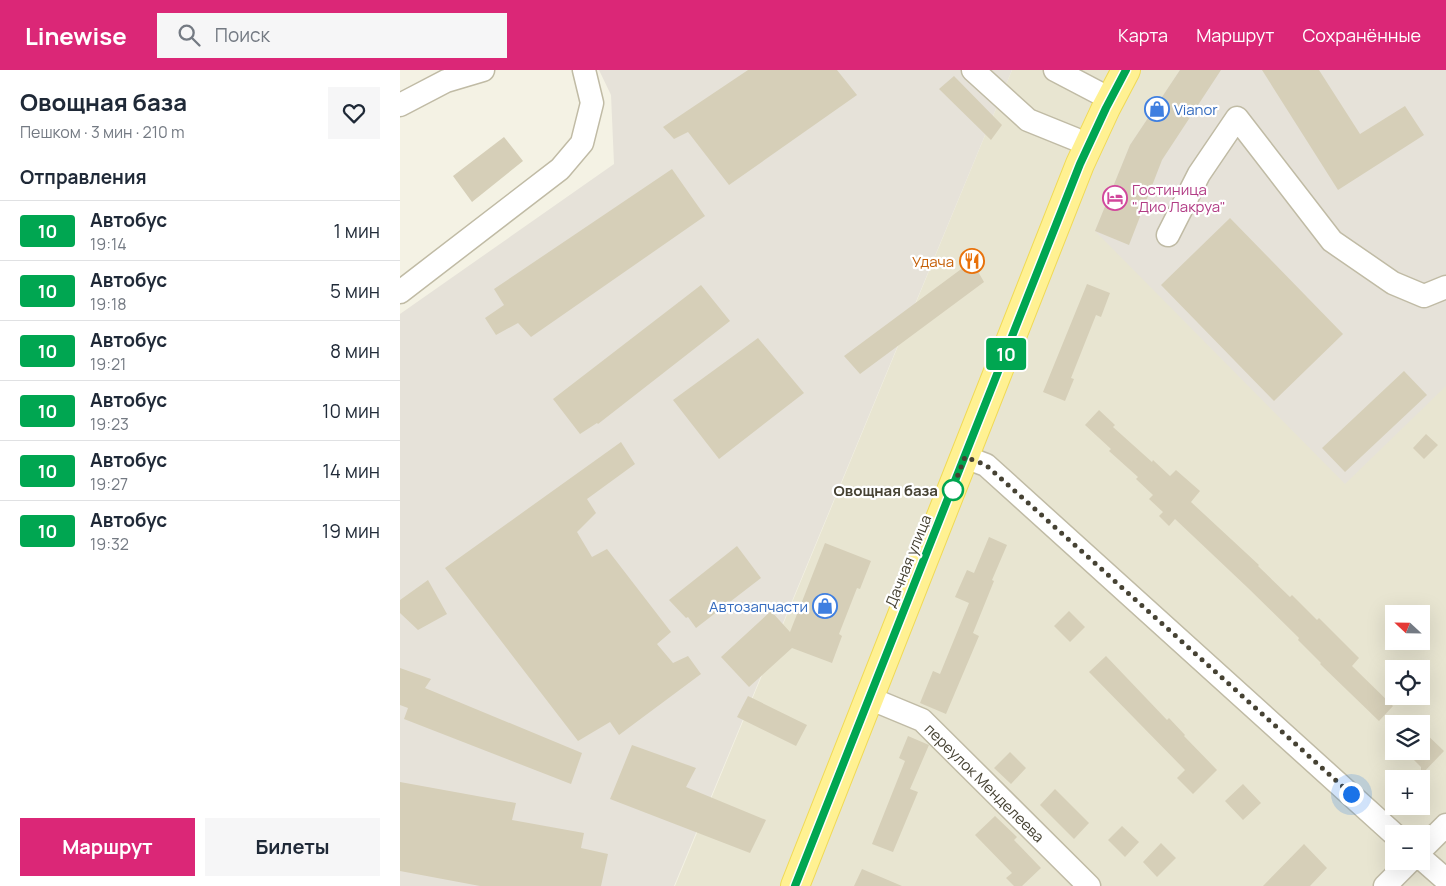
<!DOCTYPE html>
<html lang="ru">
<head>
<meta charset="utf-8">
<style>
	body { margin:0; font-family:Manrope,sans-serif; background:#f6f6f7; color:#1f2937; height:100vh; display:flex; flex-direction:column; font-size:19px; white-space:nowrap }
	* { box-sizing:border-box; margin:0 }
	p { font-size:16px; color:#747a83 }
	.icon { flex:none; width:28px; height:28px; fill:none; stroke:currentColor; stroke-width:2; stroke-linecap:round; stroke-linejoin:round }
	.map { position:relative; flex:1; overflow:hidden }
	.sheet { display:flex; flex-direction:column; background:#fff; width:400px }
	.sheet>* { flex:none }
	.badge { padding:0 10px; border-radius:4px; font-size:18px; line-height:32px }
	.needle { width:32px; rotate:292deg }
	.buttons { position:absolute; left:985px; top:535px; display:grid; gap:10px }
	.buttons a { display:grid; place-items:center; width:45px; height:45px; border-radius:0px; background:#fff; box-shadow:0 5px 20px #0002; font-size:25px }
	.you { position:absolute; width:25px; height:25px; margin:-12px; border:4px solid #fff; border-radius:50%; background:#1a73e8; box-shadow:0 0 0 8px #1a73e833 }
	.map>.badge { position:absolute; translate:-50% -50%; box-shadow:0 0 0 2px #fff }
	h2 { padding:0 20px; font-size:19px; line-height:45px }
	.round { display:grid; place-items:center; flex:none; width:52px; height:52px; border-radius:0px; background:#f6f6f7 }
	.head { display:flex; align-items:center; justify-content:space-between; height:85px; padding:0 20px }
	h1 { font-size:24px; font-weight:700; line-height:38px }
	.action { display:flex; gap:10px; margin-top:auto; padding:10px 20px }
	.action a { flex:1; height:58px; border-radius:0px; background:#db2777; color:#fff; font-size:20px; font-weight:700; line-height:58px; text-align:center }
	.action a+a { background:#f6f6f7; color:#1f2937 }
	ul { padding:0; list-style:none }
	li { display:flex; align-items:center; gap:15px; height:60px; padding:0 20px; border-top:1px solid #e0e1e3 }
	li div { flex:1 }
	li b { display:block; font-size:19px }
	li em { font-style:normal }
	li .badge { min-width:55px; font-weight:700; text-align:center }
	header { display:flex; align-items:center; gap:30px; box-sizing:border-box; height:70px; padding:0 25px; background:#db2777; color:#fff }
	header strong { font-size:24px }
	nav { display:flex; gap:28px; margin-inline-start:auto; font-size:18px }
	.search { width:350px; height:45px; background:#f6f6f7; display:flex; align-items:center; gap:12px; box-sizing:border-box; padding:0 18px; border-radius:0px; color:#747a83; font-size:19px }
	main { display:flex; flex:1; min-height:0 }
	.map>svg:first-child { display:block }
	.residential { fill:#e8e5d1; fill-rule:evenodd }
	.industrial { fill:#e6e2d9 }
	.building { fill:#d6cfb8 }
	.lines { fill:none; stroke-linecap:round; stroke-linejoin:round }
	.minor-casing { stroke:#c0bba5; stroke-width:25 }
	.major-casing { stroke:#f0da56; stroke-width:30 }
	.minor { stroke:#fff; stroke-width:22 }
	.major { stroke:#fff192; stroke-width:28 }
	.line-casing { stroke:#fff; stroke-width:11 }
	.line { stroke:#00a651; stroke-width:8 }
	.walk { stroke:#464233; stroke-width:5; stroke-dasharray:0 9 }
	.stop-dot { fill:#fff; stroke:#00a651; stroke-width:2.5 }
	.labels { text-anchor:middle; dominant-baseline:central; stroke-width:4.5; stroke-linejoin:round; paint-order:stroke }
	.shop-label { font-size:15px; fill:#366cbe; stroke:#fff; text-anchor:start }
	.hotel-label { font-size:15px; fill:#b23c85; stroke:#fff; text-anchor:start }
	.food-label { font-size:15px; fill:#c56008; stroke:#fff; text-anchor:end }
	.stop-label { font-size:15px; font-weight:bold; fill:#464233; stroke:#fff; text-anchor:end }
	.street-label { font-size:15px; fill:#464233; stroke:#fff }
</style>
</head>
<body>
<header>
<strong>Linewise</strong>
<div class="search"><svg class="icon" aria-label="search" viewBox="0 0 24 24"><circle cx="10" cy="10" r="6"/><path d="M15 15l6 6"/></svg>Поиск</div>
<nav><a>Карта</a><a>Маршрут</a><a>Сохранённые</a></nav>
</header>
<main>
<section class="sheet">
<div class="head"><div><h1>Овощная база</h1><p>Пешком · 3 мин · 210 m</p></div><a class="round"><svg class="icon" aria-label="heart" viewBox="0 0 24 24"><path d="M12 20l-8-8c-3-5 5-10 8-4 3-6 11-1 8 4z"/></svg></a></div>
<h2>Отправления</h2>
<ul>
<li><span class="badge" style="background:#00a651;color:#fff">10</span><div><b>Автобус</b><p>19:14</p></div><em>1 мин</em></li>
<li><span class="badge" style="background:#00a651;color:#fff">10</span><div><b>Автобус</b><p>19:18</p></div><em>5 мин</em></li>
<li><span class="badge" style="background:#00a651;color:#fff">10</span><div><b>Автобус</b><p>19:21</p></div><em>8 мин</em></li>
<li><span class="badge" style="background:#00a651;color:#fff">10</span><div><b>Автобус</b><p>19:23</p></div><em>10 мин</em></li>
<li><span class="badge" style="background:#00a651;color:#fff">10</span><div><b>Автобус</b><p>19:27</p></div><em>14 мин</em></li>
<li><span class="badge" style="background:#00a651;color:#fff">10</span><div><b>Автобус</b><p>19:32</p></div><em>19 мин</em></li>
</ul>
<div class="action"><a>Маршрут</a><a>Билеты</a></div>
</section>
<div class="map">
<svg width="1046" height="816" viewBox="0 0 1046 816">
	<rect width="100%" height="100%" fill="#f4f2e4"/>
	<path class="residential" d="M612,0h434v816h-771zM994,544h27v27h-27zM994,599h27v27h-27zM994,654h27v27h-27zM994,709h27v27h-27zM994,764h27v27h-27z"/>
	<path class="industrial" d="M199,0h413l-338,816h-274v-572l214,-150 -3,-69z
		M780,0h266v316l-101,98 -250,-253 35,-86z"/>
	<path class="building" d="M348,0h89l20,25 -128,90 -41,-53 -14,7 -11,-12z
		M780,0h41l-59,90 -33,85 -34,-14 35,-86z
		M862,0h57l41,64 45,-28 19,29 -86,55z
		M554,6l48,49 -11,15 -52,-51z
		M104,67l19,24 -51,41 -19,-26z
		M272,99l33,47 -174,121 -13,-14 -22,12 -11,-17 19,-13 -10,-16z
		M830,148l113,116 -69,67 -113,-116z
		M572,191l12,21 -124,92 -16,-18z
		M687,214l23,9 -9,24 -5,-2 -25,63 3,1 -9,22 -22,-9z
		M301,215l29,36 -132,103 -1,-1 -17,11 -27,-35z
		M358,268l46,55 -85,66 -46,-59z
		M1004,301l23,24 -82,77 -23,-24z
		M699,340l16,15 -2,2 39,35 1,-2 17,16 6,-6 24,21 -9,11 68,63 -1,1 32,31 2,-2 25,25 2,-2 40,40 -7,8 41,40 -14,15 -59,-57 1,-1 -23,-23 1,-2 -51,-50 -73,-69 -6,7 -10,-10 4,-4 -14,-13 4,-4 -17,-16 2,-2 -29,-26 2,-2 -26,-24z
		M1026,364l12,11 -14,14 -11,-11z
		M221,372l14,22 -48,35 9,14 -19,19 15,25 15,-8 64,83 -14,12 16,19 15,-7 13,18 -82,61 -9,-13 -32,19 -133,-173z
		M589,467l18,8 -15,35 2,1 -21,52 6,3 -33,78 -26,-11 13,-32 7,3 29,-71 -14,-6 12,-27 7,3z
		M425,473l46,18 -11,28 -3,-1 -18,46 3,2 -10,27 -40,-15 -43,39 -28,-30 50,-46 19,21z
		M337,476l24,32 -65,50 -8,-11 -2,1 -17,-18z
		M28,510l19,34 -29,16 -18,-17v-13z
		M669,541l16,16 -15,15 -16,-16z
		M706,586l61,64 2,-2 16,17 -1,1 33,34 -24,24 -16,-16 8,-8 -96,-98z
		M0,598l31,11 -6,9 157,65 -11,31 -167,-65 4,-11 -8,-3z
		M348,626l59,29 -11,21 -59,-29z
		M1021,659l23,22 -23,24v-8l-16,-16h16z
		M508,666l21,9 -19,44 8,3 -25,60 -21,-8 33,-83 -6,-3z
		M232,675l64,23 -10,19 80,33 -16,33 -140,-54z
		M610,682l16,16 -15,16 -17,-16z
		M0,712l116,21 -4,17 72,13 -3,15 27,6 -7,32h-121l-80,-15z
		M843,714l18,19 -18,17 -18,-19z
		M655,719l34,34 -15,16 -34,-34z
		M595,746l22,21 -3,3 27,28 -19,18h-8l-8,-8 6,-5 -37,-38z
		M722,756l17,16 -14,15 -17,-17z
		M761,773l15,15 -19,19 -14,-15z
		M904,774l23,24 -17,18h-47z
		M462,799l40,17h-48z"/>
	<g class="lines">
		<defs>
			<g id="minor">
				<path d="M573,0l55,50 47,19"/>
				<path d="M655,0l42,22"/>
				<path d="M0,35l46,-24 37,-11"/>
				<path d="M768,165l31,-61 38,-56 95,123 61,42 31,13 22,-9"/>
				<path d="M0,222l160,-123 22,-26 10,-40 -8,-33"/>
				<path d="M565,387l21,8 408,369"/>
				<path id="s1" d="M469,628l53,22 167,166"/>
				<path d="M1021,780l25,-25"/>
				<path d="M1021,788l25,22"/>
				<path d="M985,816l25,-25"/>
			</g>
			<path id="major" d="M395,816l285,-722 26,-56 20,-38"/>
		</defs>
		<use href="#minor" class="minor-casing"/>
		<use href="#major" class="major-casing"/>
		<use href="#minor" class="minor"/>
		<use href="#major" class="major"/>
	</g>
	<g class="lines">
		<defs>
			<path id="line" d="M395,816l285,-722 26,-56 20,-38"/>
		</defs>
		<use href="#line" class="line-casing"/>
		<use href="#line" class="line"/>
		<path class="walk" d="M553,420l-3,5 15,-38 21,8 365,329"/>
	</g>
	<defs>
		<symbol id="shop-ring" viewBox="-11 -11 22 22"><circle r="9.5" fill="#fff" stroke="#3f7fe0" stroke-width="1.5"/><path d="M-5-2.5h2.3a2.7 3.5 0 0 1 5.4 0H5L5.5 6h-11ZM-1.5-2.5h3a1.5 2.3 0 0 0-3 0Z" fill="#3f7fe0"/></symbol>
		<symbol id="hotel-ring" viewBox="-11 -11 22 22"><circle r="9.5" fill="#fff" stroke="#d1479c" stroke-width="1.5"/><path d="M-6-4.5h1.5V1H6V5H4.5V3h-9V5H-6ZM-4 0a1.8 1.8 0 1 1 3.6 0ZM.5 0V-2.5h3Q6-2.5 6 0Z" fill="#d1479c"/></symbol>
		<symbol id="restaurant-ring" viewBox="-11 -11 22 22"><circle r="9.5" fill="#fff" stroke="#e8710a" stroke-width="1.5"/><path d="M-5-6h1v4h1v-4h1v4h1v-4h1v5L-1.5 .5V6h-2V.5L-5-1ZM5-6V6H3V1.5H1.5Q1.5-4 5-6Z" fill="#e8710a"/></symbol>
	</defs>
	<g fill-rule="evenodd">
		<use href="#shop-ring" x="743" y="25" width="28" height="28"/>
		<use href="#hotel-ring" x="701" y="114" width="28" height="28"/>
		<use href="#restaurant-ring" x="558" y="177" width="28" height="28"/>
		<use href="#shop-ring" x="411" y="522" width="28" height="28"/>
	</g>
	<circle class="stop-dot" cx="553" cy="420" r="10"/>
	<g class="labels">
		<g class="shop-label">
			<text x="774" y="39">Vianor</text>
			<text x="408" y="536" text-anchor="end">Автозапчасти</text>
		</g>
		<g class="hotel-label">
			<text x="732" y="119">Гостиница<tspan x="732" dy="17">"Дио Лакруа"</tspan></text>
		</g>
		<g class="food-label">
			<text x="554" y="191">Удача</text>
		</g>
		<g class="stop-label">
			<text x="538" y="420">Овощная база</text>
		</g>
		<g class="street-label">
			<text transform="translate(508 491) rotate(-68)">Дачная улица</text>
			<text stroke="none"><textPath href="#s1" startOffset="146">переулок Менделеева</textPath></text>
		</g>
	</g>
</svg>
<div class="buttons">
<a><svg class="needle" viewBox="-14 -14 28 28"><path d="M0-13l5 13h-10z" fill="#e53935"/><path d="M0 13l5-13h-10z" fill="#747a83"/></svg></a>
<a><svg class="icon" aria-label="locate" viewBox="0 0 24 24"><circle cx="12" cy="12" r="6"/><path d="M12 2v4M12 18v4M2 12h4M18 12h4"/></svg></a>
<a><svg class="icon" aria-label="layers" viewBox="0 0 24 24"><path d="M12 4l9 5-9 5-9-5zM3 14l9 5 9-5"/></svg></a>
<a>+</a>
<a>−</a>
</div>
<div class="you" style="left:951px;top:724px"></div>
<b class="badge" style="left:606px;top:284px;background:#00a651;color:#fff">10</b>
</div>
</main>
</body>
</html>
